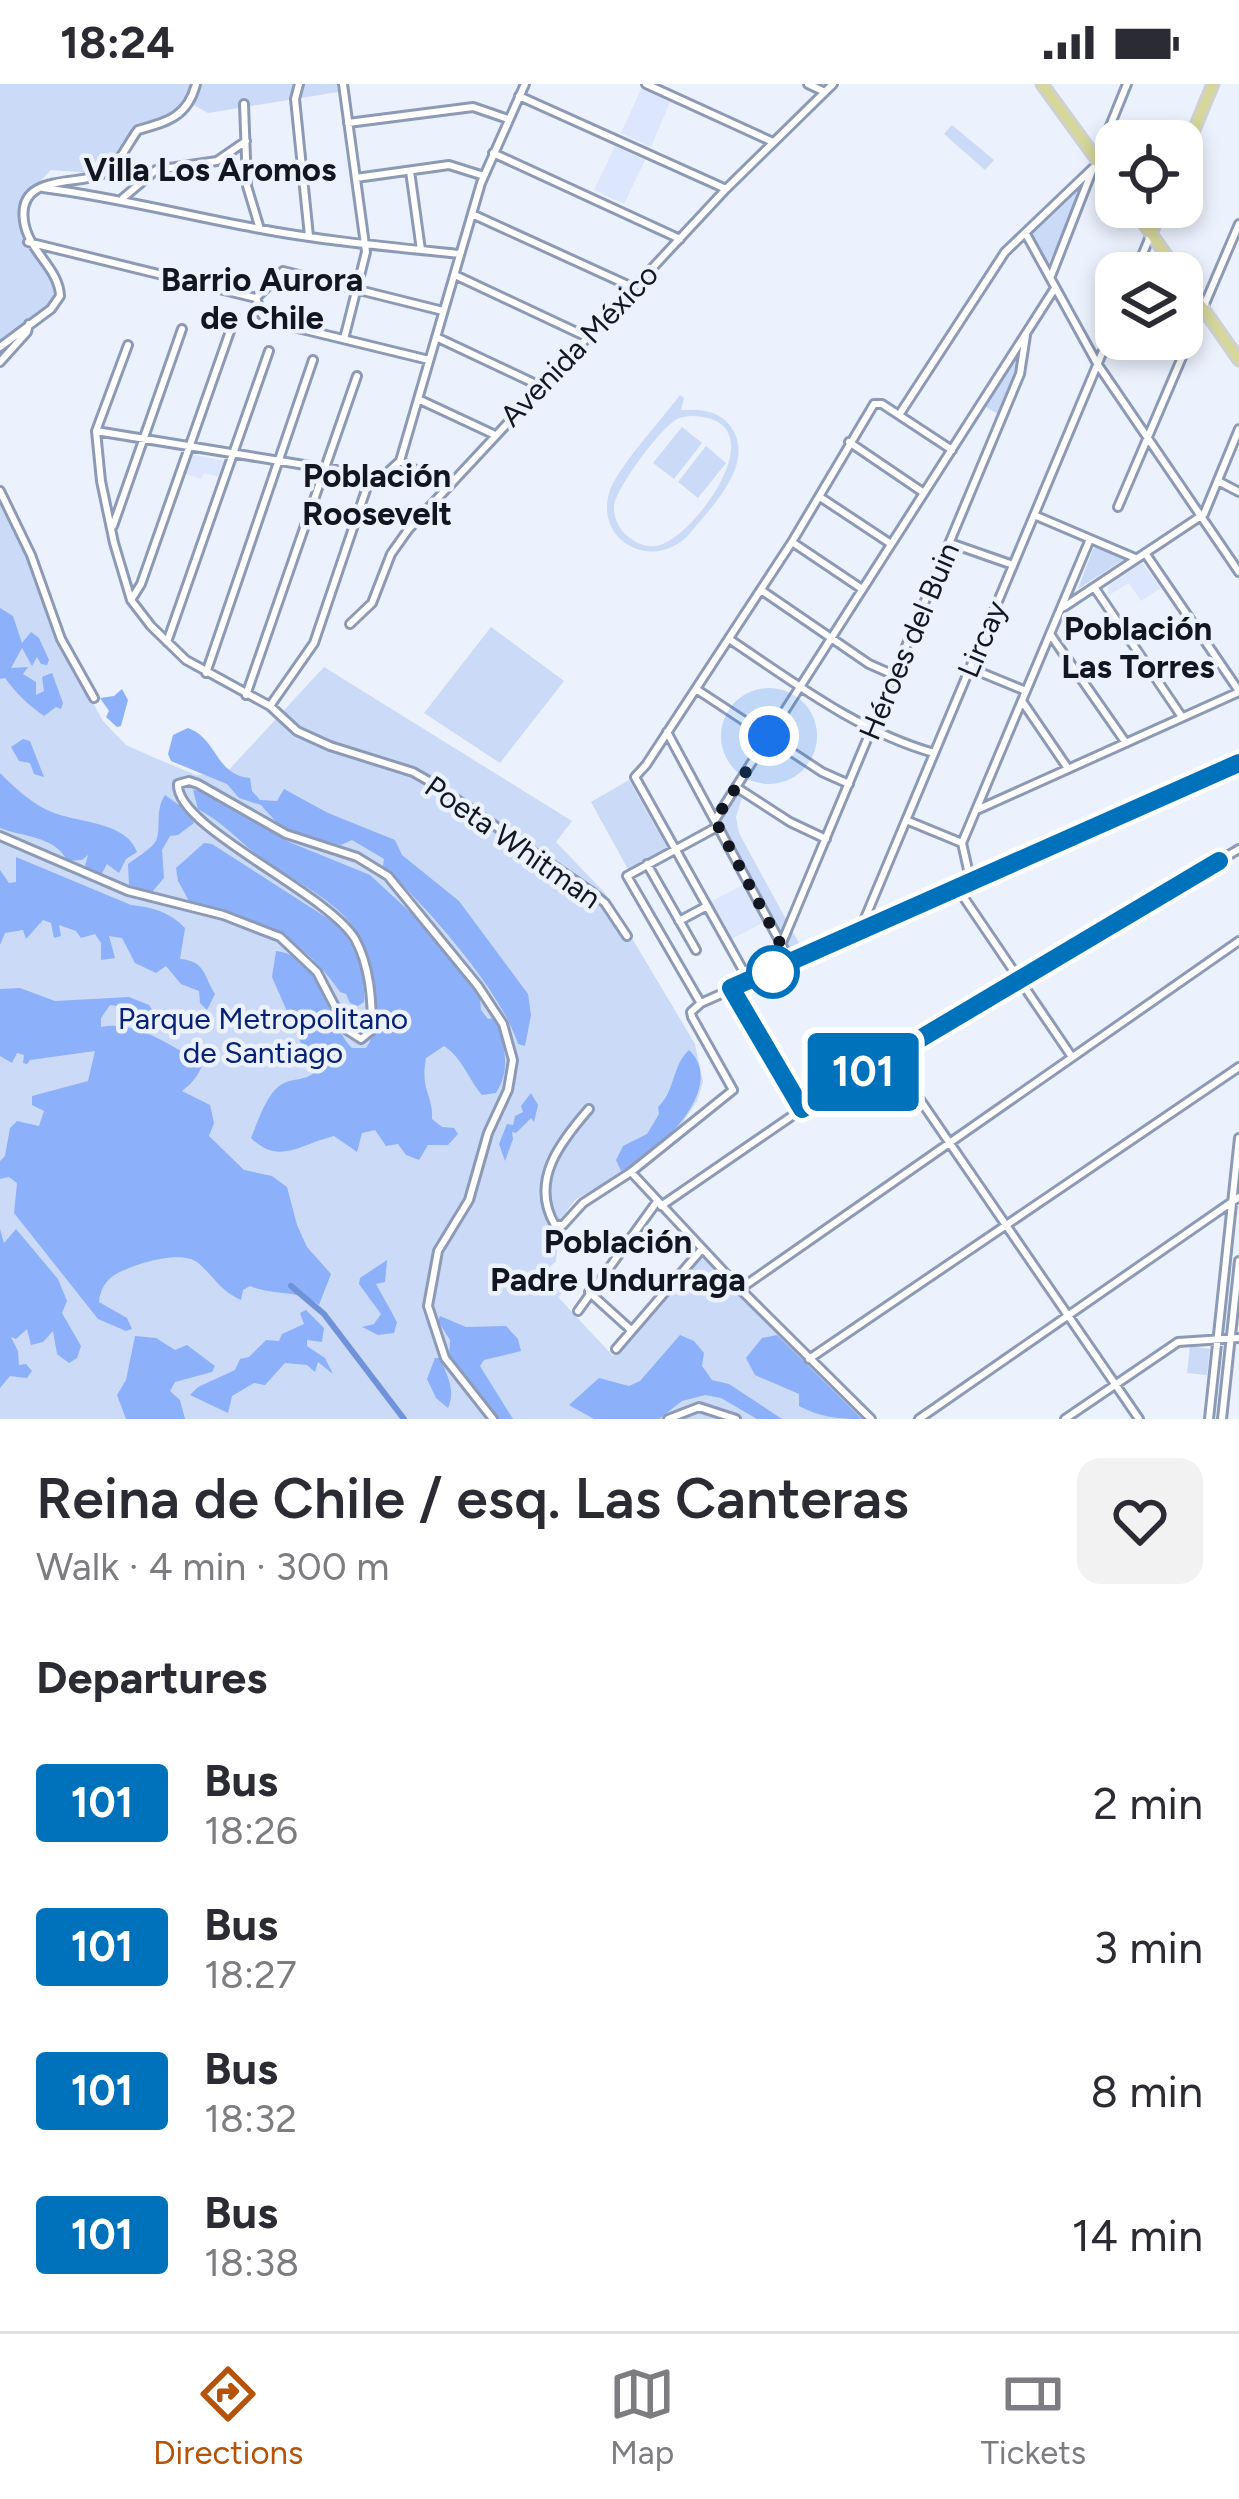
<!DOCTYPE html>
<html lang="en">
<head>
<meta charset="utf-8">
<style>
	body { margin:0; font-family:Figtree,sans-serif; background:#f2f2f3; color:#2b2b33; height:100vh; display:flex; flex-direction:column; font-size:45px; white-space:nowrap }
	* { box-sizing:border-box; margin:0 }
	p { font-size:39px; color:#7c7c81 }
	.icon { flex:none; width:66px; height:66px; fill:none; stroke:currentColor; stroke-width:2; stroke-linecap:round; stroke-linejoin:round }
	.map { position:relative; height:1335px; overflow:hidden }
	.side { display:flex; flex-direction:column; background:#fff; flex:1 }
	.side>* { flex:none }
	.badge { padding:0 24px; border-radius:9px; font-size:42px; line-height:78px }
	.tools { position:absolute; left:1095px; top:36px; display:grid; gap:24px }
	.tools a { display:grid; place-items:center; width:108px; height:108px; border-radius:24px; background:#fff; box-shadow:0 6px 18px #0003; font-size:60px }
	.you { position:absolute; width:60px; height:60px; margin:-30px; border:9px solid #fff; border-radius:50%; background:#1a73e8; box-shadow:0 0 0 18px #1a73e833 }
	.map>.badge { position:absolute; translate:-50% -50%; box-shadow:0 0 0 6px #fff }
	h2 { padding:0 36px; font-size:45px; line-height:108px }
	.round { display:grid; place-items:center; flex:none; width:126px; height:126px; border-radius:24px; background:#f2f2f3 }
	.head { display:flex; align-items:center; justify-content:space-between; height:204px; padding:0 36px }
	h1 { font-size:57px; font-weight:600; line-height:90px }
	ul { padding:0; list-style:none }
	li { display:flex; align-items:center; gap:36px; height:144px; padding:0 36px }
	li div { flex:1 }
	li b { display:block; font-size:45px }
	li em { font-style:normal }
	li .badge { min-width:132px; font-weight:700; text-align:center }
	.status { display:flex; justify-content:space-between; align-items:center; height:84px; padding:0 60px; background:#fff; direction:ltr }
	.status svg { height:33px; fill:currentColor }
	.menu { display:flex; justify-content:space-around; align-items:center; height:168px; border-top:3px solid #e1e1e2; background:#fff; font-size:33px; color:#7c7c81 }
	.menu a { display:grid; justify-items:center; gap:6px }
	.menu .on { color:#b45309 }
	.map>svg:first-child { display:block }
	.built { fill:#dce7fd }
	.green { fill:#cbdaf7; fill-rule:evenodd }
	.forest { fill:#8db0fa }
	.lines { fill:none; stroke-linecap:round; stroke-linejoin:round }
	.canal { stroke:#7092da; stroke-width:6 }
	.minor-casing { stroke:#8c9ab5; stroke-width:12 }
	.major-casing { stroke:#cfd0d2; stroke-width:15 }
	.minor { stroke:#fff; stroke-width:6 }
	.major { stroke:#d6d79a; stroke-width:9 }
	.line-casing { stroke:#fff; stroke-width:27 }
	.line { stroke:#0072bc; stroke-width:18 }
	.walk { stroke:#111620; stroke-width:12; stroke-dasharray:0 21.6 }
	.stop-dot { fill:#fff; stroke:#0072bc; stroke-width:6 }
	.labels { text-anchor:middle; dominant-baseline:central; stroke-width:9; stroke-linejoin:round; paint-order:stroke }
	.street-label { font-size:30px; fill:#111620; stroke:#ebf1fd }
	.park-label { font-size:30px; fill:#072275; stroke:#ebf1fd }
	.neighbourhood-label { font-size:33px; font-weight:bold; fill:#111620; stroke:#ebf1fd }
</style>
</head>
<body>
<div class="status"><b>18:24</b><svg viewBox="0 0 49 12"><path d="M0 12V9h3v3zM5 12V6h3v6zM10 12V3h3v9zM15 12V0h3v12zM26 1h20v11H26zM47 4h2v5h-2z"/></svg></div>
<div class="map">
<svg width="1239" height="1335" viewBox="0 0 1239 1335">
	<rect width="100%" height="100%" fill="#ebf1fd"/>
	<path class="built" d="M641,5l29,13 -19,45 -30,-14z
		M615,62l30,14 -21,44 -30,-14z
		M189,370l37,7 -6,16 -16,-4 -3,6 -18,-6z
		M1142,479l19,25 -20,13 -12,-18 -20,12 -1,-9z
		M745,800l19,38 -34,18 -20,-38z"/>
	<path class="green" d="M0,0h194c-10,36 -28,35 -60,44l-25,38 -17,7 -41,-3c-51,50 -18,70 8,121l-4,11 -55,40z
		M199,0h138l1,8 -130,21 -14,-8z
		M952,41l42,35 -9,10 -41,-36z
		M1079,104l3,2 -35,77 -15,-34z
		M1021,265l-1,15 -22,50 -14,-8z
		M680,311l4,3 -3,12c19,-1 38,0 50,17 25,36 -18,78 -40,105 -34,41 -96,12 -82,-39 7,-24 54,-75 71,-98zM691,332c92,1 2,125 -35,130 -10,1 -18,-2 -26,-8 -10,-7 -17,-20 -16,-32 2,-18 44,-74 59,-84 6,-5 10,-5 18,-6z
		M682,343l20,16 -28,36 -21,-16z
		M706,362l20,17 -28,35 -20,-16z
		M0,412l31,65 28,80 44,80 23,24 29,13 41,17 30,-2 98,-106 248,154 -16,21 49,51 90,151 8,38 -6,19 -18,27 -53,44 -50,27 -16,20 -4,42 -9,9 18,20 -7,7 55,59 88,-102 164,165h-865z
		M1098,463l23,8 2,5 -45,29 15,-40z
		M491,543l73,54 -64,82 -76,-50z
		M629,696l39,69 -39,22 -38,-69z
		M737,707l6,3 -7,23 3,16 61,112 -12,10 -68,-130z
		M1190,1262l20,3 -3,26 -20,-2z"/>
	<path class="forest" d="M0,524l13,8 9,27 9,-11 8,6 10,22 -2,5 -6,-1 -4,-7 -5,9 -10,-18 -11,20 17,-1 -5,7 13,8v13l8,-4 -2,-14 10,-4 11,30 -2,6 -5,-2 -12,9c-17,-12 -27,-22 -39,-38l-5,1z
		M122,605l6,11 -7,26 -4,1 -11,-10 3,-6 -9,-13 14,-2z
		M188,644c30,11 27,47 62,50l2,13 8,9 17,1 7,-12 44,24 67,27 7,15 57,46 69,93 3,21 -6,31 -7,-2c-17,-54 -93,-139 -135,-178l1,-7 -32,-19 -11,5 -34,-7 -30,-15 -16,-18 -22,-7 -12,-14 -56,-23 -3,-7 5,-19z
		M23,655l7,2 14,36 -10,-3 -4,-11 -11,-2 -8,-14z
		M0,689c13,13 29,28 45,36 28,15 80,10 92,43l-11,7 -7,14 -12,-9 -6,11 -16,-9 3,-11 -6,5 -15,1c-11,-25 -45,-24 -67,-33z
		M193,706l10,1 86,51 81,33 52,48 58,75 1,12 7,9 7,-1c9,26 17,50 1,75l-14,2c-15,-18 -19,-36 -38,-49l-18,12c-6,34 7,35 6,61l10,8 12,1 4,6 -10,11h-20l-9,15 -13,-5 -8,-11 -12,2 -11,-16 -13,3 -5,19 -23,-16c-34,8 -55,30 -83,2 7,-16 16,-47 33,-55 11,-5 19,-2 30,-10l-42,-96 4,-26c45,4 50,71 76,97h14c12,-18 11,-33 9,-54 -8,-84 -50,-92 -112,-135 -24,-17 -39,-36 -65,-50z
		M165,711l21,15 8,13 -16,12 -8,1 -8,14 2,28 -12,14 -23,-7 -1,-21c7,-5 19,-13 25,-19 11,-11 0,-33 12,-50z
		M204,759l8,1 126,81c18,22 28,49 26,77l-6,4 -8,-3 -4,-9 -6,-2c-40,-59 -86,-74 -151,-91l-11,-20 -2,-13z
		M16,773l115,48c21,2 39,7 54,23l-5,31c26,2 24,18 35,35l-8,16 -7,-7 -1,-12 -18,-7 -15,-18 -10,7 -21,-10 -13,-25 -13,-2 6,22 -14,2v-17l-6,-9 -14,4 -5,-7 -17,-6 2,11 -7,2 -3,-15 -8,-3 -17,19 -3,-9 -18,3 -5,12v-75l9,13 7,-1z
		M20,904l35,13 74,-4 20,8 5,7 -44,-7 -9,13v9c29,-6 58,11 83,26l8,-1 4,-6 6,-1c6,19 -6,36 -20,46l28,14 4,18 -5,13 35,34 28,6 15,11 10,38 10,22 24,27 -12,31c-21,-16 -46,-9 -69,-19l-7,4 -2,10c-21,-9 -28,-25 -44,-38 -17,-13 -68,3 -84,14 -9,6 -13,16 -14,26l28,16 5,11 -6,2 -28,-12 -84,-106 3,-30 -8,-6 -9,2v-18l5,-5 5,-28 7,-7 22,5 5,-15 -12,-6v-9l56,-15 7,-30 -65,9 -3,4 -4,-1 1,-8 -7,-2 -5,10 -12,-7v-67z
		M689,966c40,38 -33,106 -68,121l-5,-11 7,-14 24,-12 12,-20 -1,-7c17,-15 14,-42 31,-57z
		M531,1009l7,12 -4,17 -3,-4 -15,15 -4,-1 1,7 -8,22 -6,-17 8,-20 6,1 2,-9 8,-4 -2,-6z
		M0,1145l4,14 12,-14 42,50 9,22 -5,12 19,33 -4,12 -8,5 -12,-9 -4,-23 -10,11 -12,3 -4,-16 -11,10 -5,-2 7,14 1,14 7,-1 6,7 -5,7 -17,-2 -10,12z
		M387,1176l-2,22 -9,2 21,38 -3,11 -16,2 -16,-8 12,-3 7,-10 -22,-30 1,-6z
		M306,1226l18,18 -2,14 -15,-2v6l18,12 8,16 -15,-12 -3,10 -8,-7 -22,-2 -20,22 -11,-2 -22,13 -4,17 -38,-18 8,-8 37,-17 5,-11 9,-2 17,-17 13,1 3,-7 22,-10 -4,-11z
		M440,1232l26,11 40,-1 12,13 3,12 -37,9 -4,6 33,53h-14l-50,-62 1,-17 -12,-19z
		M680,1251l14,6 10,12 -2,13 10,14 17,4 53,35h-25l-36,-21 -16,-3 -23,6 -23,18h-65l-25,-14 30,-27 30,8 11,-5z
		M777,1251l85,84c-24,0 -42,-2 -63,-13v-12l-44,-19 -9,-17 16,-20z
		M135,1252l21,2 19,12 12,-5 28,21 -3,6 -37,10 -5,9 10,9 5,19h-59l-9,-24 9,-15z
		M435,1274h5c7,17 16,32 8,50l-12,-10 -9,-19z"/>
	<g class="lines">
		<path class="canal" d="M291,1202l33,28 80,105"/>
		<defs>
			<path id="minor" d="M299,0l-4,15 14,137
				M343,0l23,168 -22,87
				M646,0l127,58
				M808,0l17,8
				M519,12l207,93
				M244,20l3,82 13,43
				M348,39l125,-16 35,12
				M493,69l187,86
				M1097,74l30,-74
				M410,87l11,79
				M356,94l93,-13 35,11
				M43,104c72,9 141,27 212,40 68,13 136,19 205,26
				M123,114l33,-28 61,-9 29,-20
				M472,130l160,73
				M1026,150l72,131 141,207
				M28,158l228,56
				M1135,189l16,-39
				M455,191l132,62
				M1051,192l41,-105
				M256,214l27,-27 160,40
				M256,214l6,17 7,6 160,39
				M436,253l104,49
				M128,261l-32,86 5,50 13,62 17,57 20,26 35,34 84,46 27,25 33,15 83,26 21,12 159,109 12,10 22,33
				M0,263l51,-38 9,-13c-1,-28 -32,-45 -36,-75 -7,-48 53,-35 78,-47 18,-9 25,-30 36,-44 30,-8 50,-14 58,-46
				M0,278l27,-30 2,-8
				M418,315l75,35
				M899,331l106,-163 88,-84
				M96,347l264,43 27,-1 13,-12
				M849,358l75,51
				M400,377l81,-278 44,-99
				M400,377l46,27
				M1218,397l21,11
				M0,407l31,64 30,84 33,59
				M820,413l71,47
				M1118,423l121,-283
				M1034,431l101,43
				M113,442l69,-197
				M792,458l70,47
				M950,459l63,22
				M1145,469l94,138
				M1094,503l88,130
				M761,506l108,74 25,11
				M131,516l10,-16 94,-267
				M1064,523l140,-93 35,-85
				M350,540l22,-21 19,-49 17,-24 318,-341 107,-105
				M1050,550l76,109
				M729,555c66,44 128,92 205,114
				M167,558l102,-291
				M970,584l56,23
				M206,589l107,-313
				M696,605l126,83 27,12
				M246,611l111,-319
				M1022,617l45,66
				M270,622l44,-63 57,-168
				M667,648l125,232
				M736,703l54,35 36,17
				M979,725l260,-117
				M715,736l340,-532
				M906,736l56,23
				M0,752l128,55 95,24 57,22 37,35 30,58 14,9 11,-9c0,-30 -2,-64 -17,-91 -27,-46 -180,-112 -177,-155l11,-3 9,3 88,50 71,23 31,19 90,110 25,38 10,36 -5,30 -20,43 -19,67 -31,51 -10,55 17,52 48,61
				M962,759l128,-304
				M962,759l9,40
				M647,780l49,86
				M958,805l114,168
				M679,837l28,-15
				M860,846l256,-610
				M781,861l239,-571 6,-39
				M749,897l-114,-204 11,-12 146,-223 82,-138h8l70,46
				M732,904l70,121
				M700,918l-73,-126 90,-49
				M890,972l249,363
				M589,1025c-28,32 -60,72 -34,116h8l20,-22 48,-31 102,-82 -41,-73 -1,-5 10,-9 538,-240
				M631,1088l109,117 131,130
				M661,1122l141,-97 437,-260
				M740,1205l499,-348
				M589,1208l42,38
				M578,1227l78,-108
				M616,1265l86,-100
				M809,1275l430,-292
				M668,1335l31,-12 37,12
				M919,1335l320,-222
				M1065,1335l113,-77 61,-4
				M1209,1335l30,-281
				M1222,1335l17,-158"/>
			<path id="major" d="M1042,0l74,102
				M1182,75l31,-75
				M1132,123l47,66
				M1151,150l11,-27
				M1182,194l57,82"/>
		</defs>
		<use href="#minor" class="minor-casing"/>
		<use href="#major" class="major-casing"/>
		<use href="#minor" class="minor"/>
		<use href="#major" class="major"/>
	</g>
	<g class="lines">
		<defs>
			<path id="line" d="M1219,777l-417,248 -71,-121 508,-225"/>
		</defs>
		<use href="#line" class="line-casing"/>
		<use href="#line" class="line"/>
		<path class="walk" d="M769,652l-54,84 76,144 -18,8"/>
	</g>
	<circle class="stop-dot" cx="773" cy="888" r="24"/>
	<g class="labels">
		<g class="street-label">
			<text transform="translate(579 261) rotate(-46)">Avenida México</text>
			<text transform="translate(982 555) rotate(-67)">Lircay</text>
			<text transform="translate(909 557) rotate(-67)">Héroes del Buin</text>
			<text transform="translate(513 758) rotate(35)">Poeta Whitman</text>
		</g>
		<g class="park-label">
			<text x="263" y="934">Parque Metropolitano<tspan x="263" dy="34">de Santiago</tspan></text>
		</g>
		<g class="neighbourhood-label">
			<text x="210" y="85">Villa Los Aromos</text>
			<text x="262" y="195">Barrio Aurora<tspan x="262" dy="38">de Chile</tspan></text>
			<text x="377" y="391">Población<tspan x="377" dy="38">Roosevelt</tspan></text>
			<text x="1138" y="544">Población<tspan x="1138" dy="38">Las Torres</tspan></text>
			<text x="618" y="1157">Población<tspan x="618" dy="38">Padre Undurraga</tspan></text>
		</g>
	</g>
</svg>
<div class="tools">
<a><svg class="icon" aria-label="locate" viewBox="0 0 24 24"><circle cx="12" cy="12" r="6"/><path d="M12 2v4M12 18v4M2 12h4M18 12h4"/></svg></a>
<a><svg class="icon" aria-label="layers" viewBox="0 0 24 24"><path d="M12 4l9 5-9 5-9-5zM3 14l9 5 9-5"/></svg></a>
</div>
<div class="you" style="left:769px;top:652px"></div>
<b class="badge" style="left:863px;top:988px;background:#0072bc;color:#fff">101</b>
</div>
<section class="side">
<div class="head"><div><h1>Reina de Chile / esq. Las Canteras</h1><p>Walk · 4 min · 300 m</p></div><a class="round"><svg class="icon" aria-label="heart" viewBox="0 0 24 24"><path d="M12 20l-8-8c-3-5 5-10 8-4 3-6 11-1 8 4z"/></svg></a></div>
<h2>Departures</h2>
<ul>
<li><span class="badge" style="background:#0072bc;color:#fff">101</span><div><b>Bus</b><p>18:26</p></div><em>2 min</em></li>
<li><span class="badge" style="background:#0072bc;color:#fff">101</span><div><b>Bus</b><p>18:27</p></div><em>3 min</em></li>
<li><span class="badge" style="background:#0072bc;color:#fff">101</span><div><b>Bus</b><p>18:32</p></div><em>8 min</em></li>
<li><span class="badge" style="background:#0072bc;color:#fff">101</span><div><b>Bus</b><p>18:38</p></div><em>14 min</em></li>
</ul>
</section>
<nav class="menu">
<a class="on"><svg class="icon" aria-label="directions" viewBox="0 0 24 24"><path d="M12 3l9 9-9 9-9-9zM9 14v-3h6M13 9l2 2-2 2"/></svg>Directions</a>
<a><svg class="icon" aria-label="map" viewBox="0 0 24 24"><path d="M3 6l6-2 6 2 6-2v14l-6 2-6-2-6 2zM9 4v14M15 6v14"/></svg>Map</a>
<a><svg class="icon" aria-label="tickets" viewBox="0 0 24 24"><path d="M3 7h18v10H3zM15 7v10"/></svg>Tickets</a>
</nav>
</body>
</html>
